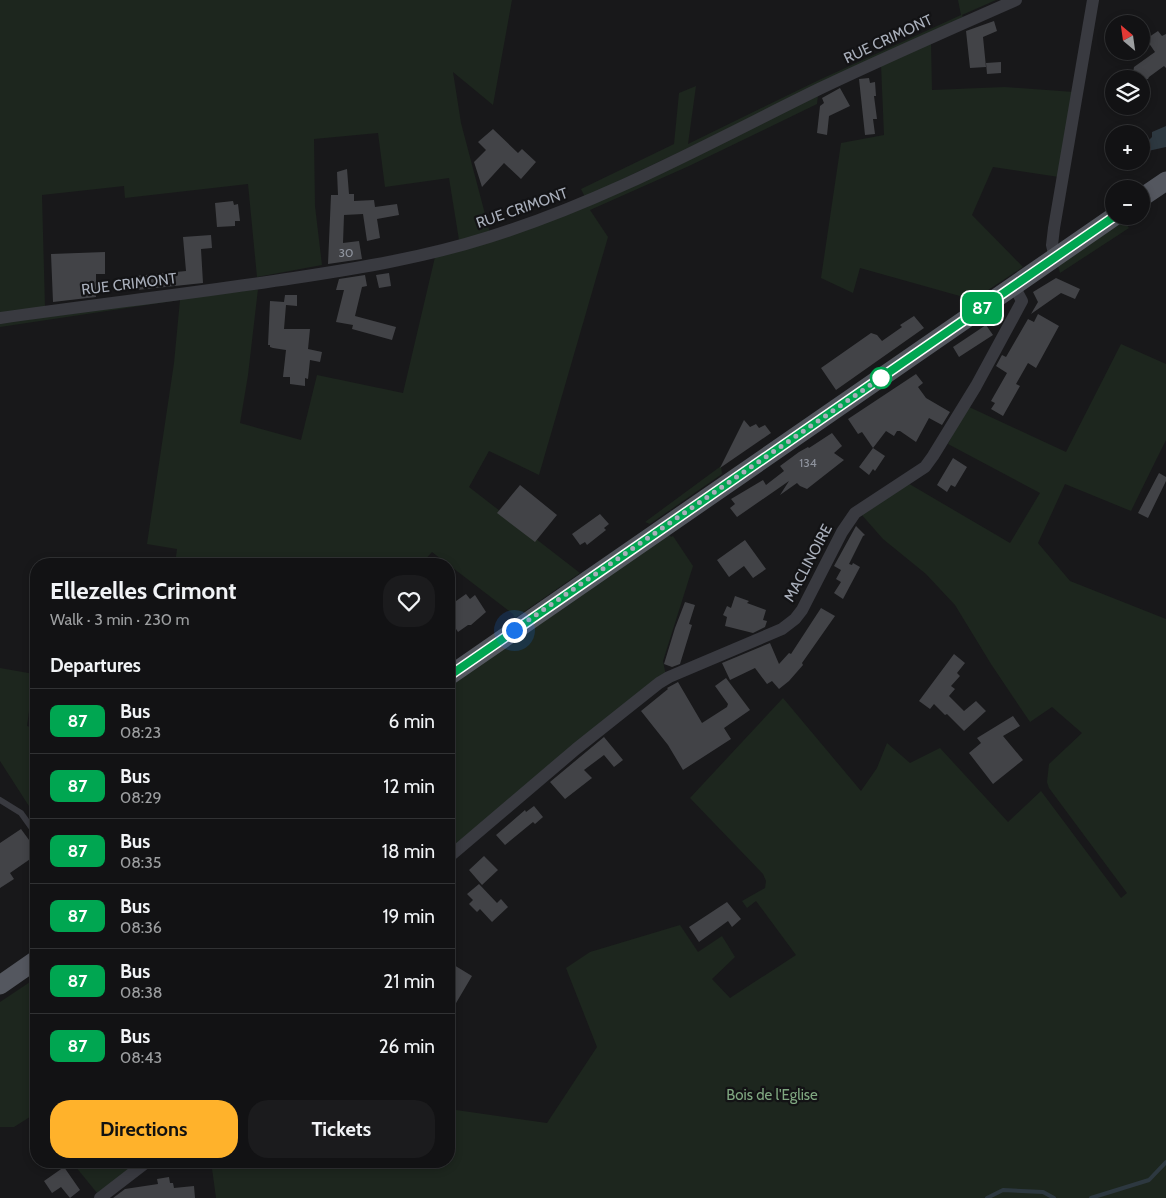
<!DOCTYPE html>
<html lang="en">
<head>
<meta charset="utf-8">
<style>
	body { margin:0; font-family:Cabin,sans-serif; background:#1b1b1d; color:#f1f3f6; height:100vh; display:flex; flex-direction:column; font-size:19px; white-space:nowrap }
	* { box-sizing:border-box; margin:0 }
	p { font-size:16px; color:#9c9ea0 }
	.icon { flex:none; width:28px; height:28px; fill:none; stroke:currentColor; stroke-width:2; stroke-linecap:round; stroke-linejoin:round }
	.map { position:relative; flex:1; overflow:hidden }
	.sheet { position:absolute; left:30px; top:558px; width:425px; height:610px; display:flex; flex-direction:column; background:#121214; border-radius:20px; box-shadow:0 2px 8px #0003,0 0 0 1px #313234 }
	.sheet>* { flex:none }
	.badge { padding:0 10px; border-radius:8px; font-size:18px; line-height:32px }
	.needle { width:32px; rotate:331deg }
	.tools { position:absolute; left:1105px; top:15px; display:grid; gap:10px }
	.tools a { display:grid; place-items:center; width:45px; height:45px; border-radius:50%; background:#121214; box-shadow:0 2px 8px #0003,0 0 0 1px #313234; font-size:25px }
	.you { position:absolute; width:25px; height:25px; margin:-12px; border:4px solid #fff; border-radius:50%; background:#1a73e8; box-shadow:0 0 0 8px #1a73e833 }
	.map>.badge { position:absolute; translate:-50% -50%; box-shadow:0 0 0 2px #fff }
	h2 { padding:0 20px; font-size:19px; line-height:45px }
	.round { display:grid; place-items:center; flex:none; width:52px; height:52px; border-radius:20px; background:#1b1b1d }
	.overview { display:flex; align-items:center; justify-content:space-between; height:85px; padding:0 20px }
	h1 { font-size:24px; font-weight:800; line-height:38px }
	.action { display:flex; gap:10px; margin-top:auto; padding:10px 20px }
	.action a { flex:1; height:58px; border-radius:20px; background:#ffb22b; color:#111; font-size:20px; font-weight:800; line-height:58px; text-align:center }
	.action a+a { background:#1b1b1d; color:#f1f3f6 }
	ul { padding:0; list-style:none }
	li { display:flex; align-items:center; gap:15px; height:65px; padding:0 20px; border-top:1px solid #313234 }
	li div { flex:1 }
	li b { display:block; font-size:19px }
	li em { font-style:normal }
	li .badge { min-width:55px; font-weight:700; text-align:center }
	.map>svg:first-child { display:block }
	.green { fill:#1d261e }
	.water { fill:#2d3840 }
	.lines { fill:none; stroke-linecap:round; stroke-linejoin:round }
	.stream { stroke:#2d3840; stroke-width:4 }
	.building { fill:#424347 }
	.lane { stroke:#393a40; stroke-width:6 }
	.street { stroke:#393a40; stroke-width:12 }
	.primary { stroke:#54575f; stroke-width:19 }
	.line-casing { stroke:#fff; stroke-width:11 }
	.line { stroke:#00a651; stroke-width:8 }
	.walk { stroke:#a9afbb; stroke-width:5; stroke-dasharray:0 9 }
	.stop-dot { fill:#fff; stroke:#00a651; stroke-width:2.5 }
	.labels { text-anchor:middle; dominant-baseline:central; stroke-width:4.5; stroke-linejoin:round; paint-order:stroke }
	.number-label { font-size:12px; fill:#8f949e }
	.street-label { font-size:15px; fill:#a9afbb; stroke:#131315 }
	.park-label { font-size:15px; fill:#7fa780; stroke:#131315 }
</style>
</head>
<body>
<div class="map">
<svg width="1166" height="1198" viewBox="0 0 1166 1198">
	<rect width="100%" height="100%" fill="#18181a"/>
	<path class="green" d="M0,0h512l-19,105 -40,-33 8,51 29,110 -31,7 -10,-62 -64,9 -7,-54 -64,6 1,67 7,59 -65,12 -9,-93 -123,14 -1,-12 -82,9 3,113 -45,6z
		M958,0h38l-34,15 1,2 -378,180 -4,-8 93,-45 5,-51 17,-7 -8,58 131,-64 142,-65z
		M931,42l1,48 73,-3 69,5 -15,85 -66,-10 -21,48 51,52 -53,35 -3,-4 -107,-30 -7,25 -32,-15 20,-135 43,-8 -3,-70z
		M818,95l-1,9 -128,62 -99,44 18,27 -69,238 -50,-24 -20,36 111,86 -65,45 -2,-4 -81,-62 -11,12h-246l2,-15 -30,-5 27,-181 6,-63 -180,27v-4l258,-34 -10,86 -8,48 61,17 16,-65 86,18 32,-136 48,-14z
		M1124,221l5,7 -69,45 -2,-7z
		M1121,344l45,20v76l-9,18 -26,53 -66,-27 -27,59 32,38 96,38v579h-950l-5,-37h238v-52l98,14 50,-76 -31,-79 24,-16 90,-27 18,27 24,-16 13,21 -23,22 18,19 66,-43 -40,-54 -9,7 -5,-7 23,-13 1,-7 -3,-7 -73,-76 93,-100 78,93 16,-23 10,-25 23,20 30,-15 68,74 33,-31 80,107 6,-5 -78,-105 -2,-6 2,-18 33,-31 -30,-26 -22,15 -39,-58 -36,-59 -29,-31 -43,-35 -22,-25 45,-32 104,61 30,-50 -92,-49 19,-38 99,46z
		M721,466l1,8 -72,50 -5,-2z
		M669,534l2,3 2,-1 20,30 -30,95 3,15 -217,179v-169z
		M0,668l34,6 -7,52 9,3v88l-36,-56z
		M36,978v142l-3,-5 -19,12h-14v-125z
		M71,1161h70l-44,32z"/>
	<path class="water" d="M1166,126v21l-18,4 -4,-6 8,-8v-5z"/>
	<g class="lines">
		<path class="stream" d="M987,1198l16,-8 40,2 11,6
			M1091,1198l58,-18 17,-18"/>
	</g>
	<path class="building" d="M994,21l3,10 -14,6 3,30 -16,1 -4,-37z
		M1158,31l4,5 4,-2v34l-2,-2 -15,11 -1,2h-16l2,-12 21,-15 -9,-13z
		M1001,62v11l-14,1 -1,-11z
		M869,78l1,5 5,-1 1,14h-2l3,23h-4l2,15 -10,1 -6,-56z
		M840,88l10,18 -21,10 -2,19 -10,-2 3,-27 4,-3 -2,-5z
		M493,129l25,24 4,-4 14,13 -15,17 -17,-16 -22,24 -8,-25 12,-12 -8,-8z
		M347,169l2,25h5v7l20,-1 1,7 22,-3 2,11 -22,4 3,19 -13,3 -4,-27 -19,1 -1,28 16,-2 3,18 -34,5 3,-69h7l-1,-23z
		M233,201l1,4 4,-1 2,17h-5v5l-18,1 -2,-24z
		M211,235l1,13 -11,1 2,34 -66,7 -1,-14 50,-5 -3,-34z
		M105,252v22h-9v23l-43,5 -2,-48z
		M389,273l2,13 -12,2 -3,-13z
		M365,275l2,11 -5,1 -7,29 41,11 -4,13 -40,-11 1,-4 -17,-3 8,-32h-8l3,-11z
		M1056,278l24,11 -5,10 -14,-6 -30,21 7,-12 -5,-10z
		M285,295h12v11l-11,-1 -2,24h26l-2,20 14,3 -2,10 -10,-2 -2,19 -3,-1v8l-15,-2v-7h-7l3,-27 -13,-2 -3,-1v-2h-2l2,-44 14,1z
		M1038,314l21,12 -23,42 -8,-5 -12,21 4,2 -17,30 -12,-7 4,-6 -4,-2 16,-28 -11,-7 6,-11 4,2 22,-38 6,3z
		M914,316l10,12 -88,62 -15,-22 50,-35 6,2 5,6 20,-14 -2,-2z
		M986,325l7,10 -34,22 -6,-10z
		M916,374l7,9 -5,4 8,11 24,14 -8,13 -13,-7 -13,24 -16,-11h-3l-3,5 -8,-5 -13,17 12,8 -10,15 -2,-2 -4,6 -10,-8 14,-19 -11,-16 -4,2 -10,-15z
		M744,420l6,7 6,-3 3,4 6,-3 6,8 -51,35z
		M832,433l10,13 -8,7 10,7 -37,29 -7,-3 -3,-3 -17,12 9,-14 -52,36 -7,-9 5,-4 -4,-5 32,-19 3,5 18,-14 -4,-5 19,-14 9,-5 1,1z
		M953,458l14,9 -12,20 -4,-2 -4,7 -10,-7z
		M1159,473l7,4v4l-18,37 -10,-5z
		M520,485l37,30 -22,27 -38,-29z
		M600,514l9,10 -5,4 2,2 -19,15 -2,-3 -5,3 -8,-11z
		M856,526l9,9 -2,1 -14,28 3,1 1,-2 7,4 -17,32 -9,-6 7,-11 -5,-3 5,-9 -7,-4z
		M745,540l21,29 -13,9 -9,-12 -15,11 -12,-17z
		M466,594l4,5 5,-4 11,17 -15,13h-3l-10,7 -9,-14v-12z
		M735,596l14,5 -2,2 19,7 -3,10 4,1 -2,6 -12,6 -28,-7 2,-9 -4,-2 4,-9 4,2z
		M685,602l10,3 -6,19 3,1 -12,39 -8,3 -8,-3 11,-36z
		M821,608l14,8 -33,47 1,2 -14,16 -10,8 -7,-8 -5,3 -12,-16 -25,12 -8,-17 48,-20 9,21 10,-11 2,1z
		M954,654l11,9 -8,10 3,3 -9,10 4,3 -6,7 15,15 12,-10 10,10 -22,20 -17,-17 -2,1 -11,-11 -4,5 -11,-8z
		M726,678l24,32 -26,18 7,11 -48,31 -15,-25 -27,-34 27,-22 -1,-1 11,-6 24,41 25,-16 1,-3 -13,-18z
		M1013,716l7,10 -17,10 20,24 -30,24 -24,-31 12,-10 -4,-5z
		M604,737l19,23 -9,7 -10,-12 -20,15 8,8 -27,21 -15,-17z
		M534,806l9,11 -8,7 -2,-2 -28,23 -9,-10 29,-25 1,2z
		M21,829l11,15 4,11 -26,18 4,6 -14,9v-45z
		M484,856l14,14 -16,15 -13,-15z
		M479,884l18,19 4,-4 7,8 -16,15 -12,-13 -3,3 -8,-8 4,-4 -6,-6z
		M727,902l14,17 -9,8 -4,-6 -29,21 -10,-15z
		M449,962l23,14 -23,39z
		M64,1167l16,23 -10,8 -9,-11 -9,6 -8,-12z
		M169,1177l1,6h3l1,5 20,-2 1,12h-82l12,-9 33,-5 -1,-5z"/>
	<g class="lines">
		<path class="lane" d="M0,800l21,13 15,21"/>
		<path class="street" d="M1055,257l-3,-12 2,-17 39,-228
			M0,318c98,-14 196,-25 294,-40 66,-10 132,-21 195,-41 116,-36 222,-95 330,-148 65,-31 131,-60 197,-89
			M449,857l127,-108 83,-66 10,-6 113,-48 13,-10 7,-9 40,-78 13,-19 70,-46 8,-11 43,-70 46,-85 -8,-15
			M100,1198l48,-37"/>
		<path class="primary" d="M1141,198l25,-17
			M449,676l666,-460
			M0,985l36,-25"/>
	</g>
	<g class="lines">
		<defs>
			<path id="line" d="M449,676l666,-460"/>
		</defs>
		<use href="#line" class="line-casing"/>
		<use href="#line" class="line"/>
		<path class="walk" d="M514,630l371,-255 -4,3"/>
	</g>
	<circle class="stop-dot" cx="881" cy="378" r="10"/>
	<g class="labels">
		<g class="number-label">
			<text x="346" y="252">30</text>
			<text x="808" y="462">134</text>
		</g>
		<g class="street-label">
			<text transform="translate(888 39) rotate(-25)">RUE CRIMONT</text>
			<text transform="translate(522 208) rotate(-19)">RUE CRIMONT</text>
			<text transform="translate(129 284) rotate(-7)">RUE CRIMONT</text>
			<text transform="translate(808 563) rotate(-62)">MACLINOIRE</text>
		</g>
		<g class="park-label">
			<text x="772" y="1095">Bois de l'Eglise</text>
		</g>
	</g>
</svg>
<div class="tools">
<a><svg class="needle" viewBox="-14 -14 28 28"><path d="M0-13l5 13h-10z" fill="#e53935"/><path d="M0 13l5-13h-10z" fill="#9c9ea0"/></svg></a>
<a><svg class="icon" aria-label="layers" viewBox="0 0 24 24"><path d="M12 4l9 5-9 5-9-5zM3 14l9 5 9-5"/></svg></a>
<a>+</a>
<a>−</a>
</div>
<div class="you" style="left:514px;top:630px"></div>
<b class="badge" style="left:982px;top:308px;background:#00a651;color:#fff">87</b>
<section class="sheet">
<div class="overview"><div><h1>Ellezelles Crimont</h1><p>Walk · 3 min · 230 m</p></div><a class="round"><svg class="icon" aria-label="heart" viewBox="0 0 24 24"><path d="M12 20l-8-8c-3-5 5-10 8-4 3-6 11-1 8 4z"/></svg></a></div>
<h2>Departures</h2>
<ul>
<li><span class="badge" style="background:#00a651;color:#fff">87</span><div><b>Bus</b><p>08:23</p></div><em>6 min</em></li>
<li><span class="badge" style="background:#00a651;color:#fff">87</span><div><b>Bus</b><p>08:29</p></div><em>12 min</em></li>
<li><span class="badge" style="background:#00a651;color:#fff">87</span><div><b>Bus</b><p>08:35</p></div><em>18 min</em></li>
<li><span class="badge" style="background:#00a651;color:#fff">87</span><div><b>Bus</b><p>08:36</p></div><em>19 min</em></li>
<li><span class="badge" style="background:#00a651;color:#fff">87</span><div><b>Bus</b><p>08:38</p></div><em>21 min</em></li>
<li><span class="badge" style="background:#00a651;color:#fff">87</span><div><b>Bus</b><p>08:43</p></div><em>26 min</em></li>
</ul>
<div class="action"><a>Directions</a><a>Tickets</a></div>
</section>
</div>
</body>
</html>
